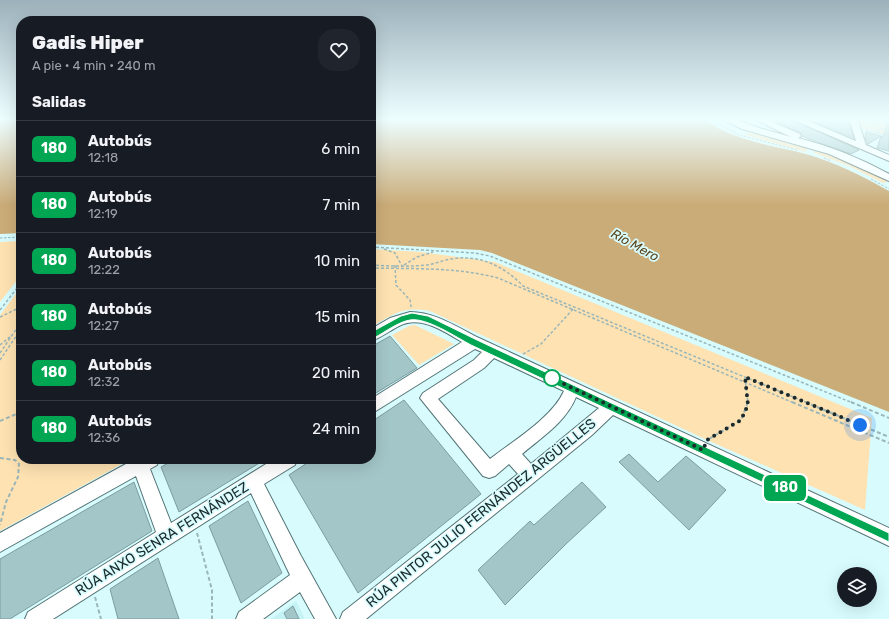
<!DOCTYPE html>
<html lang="es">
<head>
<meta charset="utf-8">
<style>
	body { margin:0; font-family:Rubik,sans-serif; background:#20242c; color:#f1f3f6; height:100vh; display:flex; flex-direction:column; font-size:15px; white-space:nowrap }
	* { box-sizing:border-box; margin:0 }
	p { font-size:13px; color:#9ea1a6 }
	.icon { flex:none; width:22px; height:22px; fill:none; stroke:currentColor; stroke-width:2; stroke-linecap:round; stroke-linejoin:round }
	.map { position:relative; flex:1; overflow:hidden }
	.drawer { position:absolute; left:16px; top:16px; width:360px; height:448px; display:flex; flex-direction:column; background:#171b24; border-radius:16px; box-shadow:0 4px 16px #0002 }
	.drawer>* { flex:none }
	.badge { padding:0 8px; border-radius:6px; font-size:14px; line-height:26px }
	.fabs { position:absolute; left:837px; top:567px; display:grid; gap:8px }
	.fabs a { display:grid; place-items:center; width:40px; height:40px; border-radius:50%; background:#171b24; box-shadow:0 4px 16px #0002; font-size:20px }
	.you { position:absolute; width:20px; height:20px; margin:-10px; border:3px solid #fff; border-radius:50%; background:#1a73e8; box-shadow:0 0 0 6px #1a73e833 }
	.map>.badge { position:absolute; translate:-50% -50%; box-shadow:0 0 0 2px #fff }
	h2 { padding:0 16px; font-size:15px; line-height:36px }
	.round { display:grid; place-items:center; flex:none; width:42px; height:42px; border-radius:16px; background:#20242c }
	.summary { display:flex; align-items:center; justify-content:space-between; height:68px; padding:0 16px }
	h1 { font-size:19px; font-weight:800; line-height:30px }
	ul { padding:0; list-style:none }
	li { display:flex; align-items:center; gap:12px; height:56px; padding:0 16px; border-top:1px solid #363941 }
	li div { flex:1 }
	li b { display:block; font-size:15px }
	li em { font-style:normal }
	li .badge { min-width:44px; font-weight:700; text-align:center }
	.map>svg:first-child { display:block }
	.built { fill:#c4f2f5 }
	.green { fill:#fee2b2 }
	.water { fill:#caac78 }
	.building { fill:#a3c6c8; stroke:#7c9d9f }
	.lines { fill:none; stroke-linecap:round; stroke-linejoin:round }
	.minor-casing { stroke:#547476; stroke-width:2 }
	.path-far2 { stroke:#9ab6b8; stroke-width:1; stroke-dasharray:2.5 1.5; stroke-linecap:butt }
	.path-far1 { stroke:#9ab6b8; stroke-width:1.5; stroke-dasharray:3 2; stroke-linecap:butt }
	.path { stroke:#9ab6b8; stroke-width:2; stroke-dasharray:4 2.5; stroke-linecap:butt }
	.minor { fill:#fff; fill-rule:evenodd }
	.line { fill:#00a651; stroke:#fff }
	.walk { stroke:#1c2a2b; stroke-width:4; stroke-dasharray:0 7.2 }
	.stop-dot { fill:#fff; stroke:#00a651; stroke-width:2 }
	.labels { text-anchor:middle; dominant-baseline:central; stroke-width:3.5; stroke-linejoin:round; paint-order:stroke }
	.water-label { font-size:13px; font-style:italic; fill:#5b451c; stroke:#d8fcfe }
	.near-street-label { font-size:14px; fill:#1c2a2b; stroke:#d8fcfe }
</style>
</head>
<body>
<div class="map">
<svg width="889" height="619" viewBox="0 0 889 619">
	<rect width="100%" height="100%" fill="#d8fcfe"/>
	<path class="built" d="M296,601l9,18h-34z"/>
	<path class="green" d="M863,118h26v17l-31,-8 1,-5z
		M748,132l59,15 -1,5 -61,-17z
		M814,149l43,17 32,15 -6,2 -34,-17 -35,-13z
		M21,241v34l-21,27v-60z
		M371,249l50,3 74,10 377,156 -7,92 -158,-70 -277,-129c-28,-5 -36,3 -59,16z
		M21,287v172h110l-131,72v-216z
		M415,325l39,19 -35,21 -27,-30 17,-9z"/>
	<path class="water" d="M0,118l21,1v114l-21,1z
		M371,118h332c7,5 14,10 21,13 26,12 55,16 82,23 28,8 55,21 81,36l2,1v221l-397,-159 -12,-3 -109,-6z"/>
	<path class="building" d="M776,118h12l71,32 -8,4 -37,-13 -12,-5 -1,-3 -28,-13z
		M805,118h38l7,7 4,13z
		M888,123h1v28l-12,-3 4,-12 2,1z
		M866,132l15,4 -13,8 -3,-7z
		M390,336l27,32 -46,28v-49z
		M404,400l77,94 -123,99 -69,-118 24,-16h58v-37z
		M629,454l29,28 28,-26 40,34 -37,40 -70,-68z
		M175,459h91l-87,53 -18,-45z
		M134,482l18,49 -142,88h-10v-60z
		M582,482l24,25 -40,37 -61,61 -27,-35 52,-49 4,4z
		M248,501l34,72 -41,30 -32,-77z
		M158,558l21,61h-61l-8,-30z
		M293,606l6,13h-12l-3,-6z"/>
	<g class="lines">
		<defs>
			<path id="minor" d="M720,118h12l27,10 32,9 -39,-19h12l36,16 1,2 -3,2c32,8 62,20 91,36v7l-60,-27 -87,-25z
				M789,118h12l55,23 -6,-20 2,-3h8l-2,3 8,24 23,10v6z
				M410,312c25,0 47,15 69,26l410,190v18l-276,-131 -21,20 -226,184h-26l3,-7 175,-138 -9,-10 -14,12 -6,2 -6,-2 -63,-78 3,-5 51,-33 8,-8 -7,-3 -104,65v-15l91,-57c-19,-11 -41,-27 -63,-16 -10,5 -18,12 -28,15v-12l19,-11zM494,358l70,33c-12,27 -51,50 -74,68l-52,-60 46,-31zM576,397l23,11 -68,56 -9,-10c20,-17 44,-32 54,-57z
				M135,459h24l-2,6 -7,4 21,54 103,-64h23l-2,6 -31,19 37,72 35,63h-21l-15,-27 -37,27h-27l3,-7 51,-37 -39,-82 -198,126h-28l3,-7 128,-80 -20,-56 -136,76v-19z"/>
		</defs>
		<use href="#minor" class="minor-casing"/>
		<path class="path-far2" d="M709,118l30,17 58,15
			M863,122h26
			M873,123l6,6
			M866,130l23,6
			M877,132l2,-3h10
			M824,158l7,3
			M871,179l18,10
			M0,238l21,-1"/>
		<path class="path-far1" d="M371,247l104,6 15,3 363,147
			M384,249l11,4 7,13
			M371,265c19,1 37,2 56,0 8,-1 16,-5 24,-6 28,-5 53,7 72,27l285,117
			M395,265l1,20 14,15 1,7
			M404,265l13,-8 16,-5
			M371,268c43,1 85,-1 127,10l296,125
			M0,310l21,-27
			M0,317l21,-10
			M0,345l11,-9
			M0,353l21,-31
			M523,354l18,-10 34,-37
			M0,360l21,-31
			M745,378l3,25"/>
		<path class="path" d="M792,402l97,41
			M805,402l84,35
			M851,402l38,16
			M0,421l21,-9
			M709,439l32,-19 7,-18
			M0,458l15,2 4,4 -1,13 -12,25 -6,23
			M197,533l15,57v29
			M95,597l6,22"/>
		<use href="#minor" class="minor"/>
	</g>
	<linearGradient id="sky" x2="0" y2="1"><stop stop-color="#9cb1bb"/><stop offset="0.58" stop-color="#edfeff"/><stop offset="1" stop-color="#edfeff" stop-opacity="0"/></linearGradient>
	<rect width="889" height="205" fill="url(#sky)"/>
	<path class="line" d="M412,313l16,3 49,24 412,193v9l-4,-2 -414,-195c-15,-8 -45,-28 -61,-25 -12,2 -25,12 -36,18h-6v-4l33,-18z"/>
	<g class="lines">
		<path class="walk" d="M552,378l-7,-3 158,75 4,-10 34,-20 7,-15 -3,-28 115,48"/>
	</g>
	<circle class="stop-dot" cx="552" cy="378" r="8"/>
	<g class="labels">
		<g class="water-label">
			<text transform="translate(635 245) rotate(29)">Río Mero</text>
		</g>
		<g class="near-street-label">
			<text transform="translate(481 513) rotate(-39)">RÚA PINTOR JULIO FERNÁNDEZ ARGÜELLES</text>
			<text transform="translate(162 539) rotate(-32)">RÚA ANXO SENRA FERNÁNDEZ</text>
		</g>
	</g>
</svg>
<div class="fabs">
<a><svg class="icon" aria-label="layers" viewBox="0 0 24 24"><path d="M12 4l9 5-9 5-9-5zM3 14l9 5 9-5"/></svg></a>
</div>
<div class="you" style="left:860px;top:425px"></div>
<b class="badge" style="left:785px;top:488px;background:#00a651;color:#fff">180</b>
<section class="drawer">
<div class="summary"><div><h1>Gadis Hiper</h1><p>A pie · 4 min · 240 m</p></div><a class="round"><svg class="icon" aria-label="heart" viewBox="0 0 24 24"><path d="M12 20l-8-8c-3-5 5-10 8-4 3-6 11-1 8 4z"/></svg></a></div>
<h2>Salidas</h2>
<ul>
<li><span class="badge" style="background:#00a651;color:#fff">180</span><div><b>Autobús</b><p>12:18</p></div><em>6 min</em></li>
<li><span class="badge" style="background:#00a651;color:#fff">180</span><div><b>Autobús</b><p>12:19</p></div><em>7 min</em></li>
<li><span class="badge" style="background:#00a651;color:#fff">180</span><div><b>Autobús</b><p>12:22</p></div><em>10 min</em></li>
<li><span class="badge" style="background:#00a651;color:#fff">180</span><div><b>Autobús</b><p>12:27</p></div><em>15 min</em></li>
<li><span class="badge" style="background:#00a651;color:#fff">180</span><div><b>Autobús</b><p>12:32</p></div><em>20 min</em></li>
<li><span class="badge" style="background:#00a651;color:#fff">180</span><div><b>Autobús</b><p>12:36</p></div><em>24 min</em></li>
</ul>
</section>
</div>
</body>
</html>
